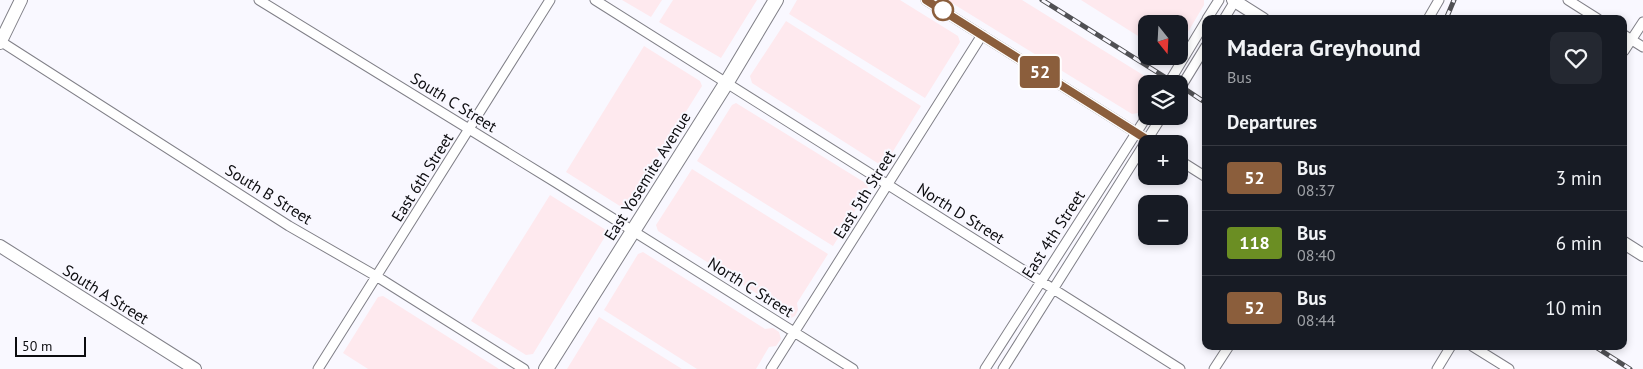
<!DOCTYPE html>
<html lang="en">
<head>
<meta charset="utf-8">
<style>
	body { margin:0; font-family:"PT Sans",sans-serif; background:#242831; color:#f1f3f6; height:100vh; display:flex; flex-direction:column; font-size:19px; white-space:nowrap }
	* { box-sizing:border-box; margin:0 }
	p { font-size:16px; color:#9ea1a6 }
	.icon { flex:none; width:28px; height:28px; fill:none; stroke:currentColor; stroke-width:2; stroke-linecap:round; stroke-linejoin:round }
	.map { position:relative; flex:1; overflow:hidden }
	.sheet { position:absolute; left:1202px; top:15px; width:425px; height:335px; display:flex; flex-direction:column; background:#171b24; border-radius:10px; box-shadow:0 2px 8px #0003 }
	.sheet>* { flex:none }
	.badge { padding:0 10px; border-radius:4px; font-size:18px; line-height:32px }
	.needle { width:32px; rotate:162deg }
	.controls { position:absolute; left:1138px; top:15px; display:grid; gap:10px }
	.controls a { display:grid; place-items:center; width:50px; height:50px; border-radius:10px; background:#171b24; box-shadow:0 2px 8px #0003; font-size:25px }
	.scale { position:absolute; left:15px; bottom:12px; width:71px; box-sizing:border-box; padding-left:5px; border:2px solid #0c0c0f; border-top:0; font-size:14px; line-height:18px; white-space:nowrap; color:#0c0c0f; -webkit-text-stroke:4px #f9f8ff; paint-order:stroke }
	.map>.badge { position:absolute; translate:-50% -50%; box-shadow:0 0 0 2px #fff }
	h2 { padding:0 25px; font-size:19px; line-height:45px }
	.round { display:grid; place-items:center; flex:none; width:52px; height:52px; border-radius:10px; background:#242831 }
	.overview { display:flex; align-items:center; justify-content:space-between; height:85px; padding:0 25px }
	h1 { font-size:24px; font-weight:600; line-height:38px }
	ul { padding:0; list-style:none }
	li { display:flex; align-items:center; gap:15px; height:65px; padding:0 25px; border-top:1px solid #363941 }
	li div { flex:1 }
	li b { display:block; font-size:19px }
	li em { font-style:normal }
	li .badge { min-width:55px; font-weight:700; text-align:center }
	.map>svg:first-child { display:block }
	.commercial { fill:#fee9ee }
	.lines { fill:none; stroke-linecap:round; stroke-linejoin:round }
	.street-casing { stroke:#818088; stroke-width:11 }
	.secondary-casing { stroke:#818088; stroke-width:14 }
	.primary-casing { stroke:#818088; stroke-width:16 }
	.street { stroke:#fff; stroke-width:9 }
	.secondary { stroke:#fff; stroke-width:12 }
	.primary { stroke:#fff; stroke-width:14 }
	.rail-casing { stroke:#505054; stroke-width:5 }
	.rail { stroke:#f9f8ff; stroke-width:3; stroke-dasharray:9; stroke-linecap:butt }
	.line-casing { stroke:#fff; stroke-width:11 }
	.line { stroke:#8b5e3c; stroke-width:8 }
	.stop-dot { fill:#fff; stroke:#8b5e3c; stroke-width:2.5 }
	.labels { text-anchor:middle; dominant-baseline:central; stroke-width:4; stroke-linejoin:round; paint-order:stroke }
	.street-label { font-size:16px; fill:#0c0c0f; stroke:#f9f8ff }
</style>
</head>
<body>
<div class="map">
<svg width="1643" height="369" viewBox="0 0 1643 369">
	<rect width="100%" height="100%" fill="#f9f8ff"/>
	<path class="commercial" d="M622,0h40l-11,17z
		M673,0h84l-36,58 -62,-36z
		M797,0h103l58,36 2,6 -35,56 -136,-84z
		M947,0h75l134,83 -10,1v15l-8,14 -6,1z
		M1081,0h123v5l-25,42v-23h-33v17z
		M786,21l135,85 -34,55 -8,3 -127,-81 -2,-7z
		M644,46l56,35 2,5 -75,120 -4,2 -57,-36z
		M736,103l131,81 1,6 -35,56 -136,-85 35,-56z
		M692,169l136,85 -31,49 1,7 -3,6 -6,3 -6,-4 -3,-7 -122,-77 -2,-6z
		M550,195l56,35v5l-73,119 -7,1 -55,-34z
		M643,252l122,77 8,-1 6,4 2,7 -5,7 -7,1 -13,22h-59l-93,-59 34,-56z
		M383,296l116,73h-131l-25,-16 35,-56z
		M599,317l83,52h-115z"/>
	<g class="lines">
		<defs>
			<path id="street" d="M259,0l296,182 298,187
				M595,0l585,369
				M926,0l228,144
				M1568,0l30,19
				M1207,19l12,-19
				M1224,19l11,-18
				M1428,19l11,-19
				M1624,35l19,12
				M0,41l289,185 87,50 148,93
				M1624,51l19,-29
				M1168,84l38,-63
				M1179,90l27,-44
				M1179,160l27,17
				M1472,346l37,23
				M318,369l232,-369
				M771,369l211,-334
				M985,369l162,-253
				M1003,369l159,-253
				M1214,369l15,-23
				M1437,369l14,-23"/>
			<path id="secondary" d="M1233,0l30,19
				M0,43l21,-43
				M1624,243l19,12
				M0,246l195,123"/>
			<path id="primary" d="M546,369l181,-287 49,-82"/>
		</defs>
		<use href="#street" class="street-casing"/>
		<use href="#secondary" class="secondary-casing"/>
		<use href="#primary" class="primary-casing"/>
		<use href="#street" class="street"/>
		<use href="#secondary" class="secondary"/>
		<use href="#primary" class="primary"/>
		<defs>
			<path id="rail" d="M1042,0l134,84
				M1446,19l8,-19
				M1179,85l27,18
				M1594,346l36,23"/>
		</defs>
		<use href="#rail" class="rail-casing"/>
		<use href="#rail" class="rail"/>
	</g>
	<g class="lines">
		<defs>
			<path id="line" d="M926,0l228,144"/>
		</defs>
		<use href="#line" class="line-casing"/>
		<use href="#line" class="line"/>
	</g>
	<circle class="stop-dot" cx="943" cy="10" r="10"/>
	<g class="labels">
		<g class="street-label">
			<text transform="translate(454 102) rotate(32)">South C Street</text>
			<text transform="translate(647 176) rotate(-58)">East Yosemite Avenue</text>
			<text transform="translate(422 177) rotate(-58)">East 6th Street</text>
			<text transform="translate(269 194) rotate(32)">South B Street</text>
			<text transform="translate(864 194) rotate(-58)">East 5th Street</text>
			<text transform="translate(961 213) rotate(32)">North D Street</text>
			<text transform="translate(1053 234) rotate(-57)">East 4th Street</text>
			<text transform="translate(751 287) rotate(32)">North C Street</text>
			<text transform="translate(106 294) rotate(32)">South A Street</text>
		</g>
	</g>
</svg>
<div class="controls">
<a><svg class="needle" viewBox="-14 -14 28 28"><path d="M0-13l5 13h-10z" fill="#e53935"/><path d="M0 13l5-13h-10z" fill="#9ea1a6"/></svg></a>
<a><svg class="icon" aria-label="layers" viewBox="0 0 24 24"><path d="M12 4l9 5-9 5-9-5zM3 14l9 5 9-5"/></svg></a>
<a>+</a>
<a>−</a>
</div>
<div class="scale">50 m</div>
<b class="badge" style="left:1040px;top:72px;background:#8b5e3c;color:#fff">52</b>
<section class="sheet">
<div class="overview"><div><h1>Madera Greyhound</h1><p>Bus</p></div><a class="round"><svg class="icon" aria-label="heart" viewBox="0 0 24 24"><path d="M12 20l-8-8c-3-5 5-10 8-4 3-6 11-1 8 4z"/></svg></a></div>
<h2>Departures</h2>
<ul>
<li><span class="badge" style="background:#8b5e3c;color:#fff">52</span><div><b>Bus</b><p>08:37</p></div><em>3 min</em></li>
<li><span class="badge" style="background:#6b8e23;color:#fff">118</span><div><b>Bus</b><p>08:40</p></div><em>6 min</em></li>
<li><span class="badge" style="background:#8b5e3c;color:#fff">52</span><div><b>Bus</b><p>08:44</p></div><em>10 min</em></li>
</ul>
</section>
</div>
</body>
</html>
